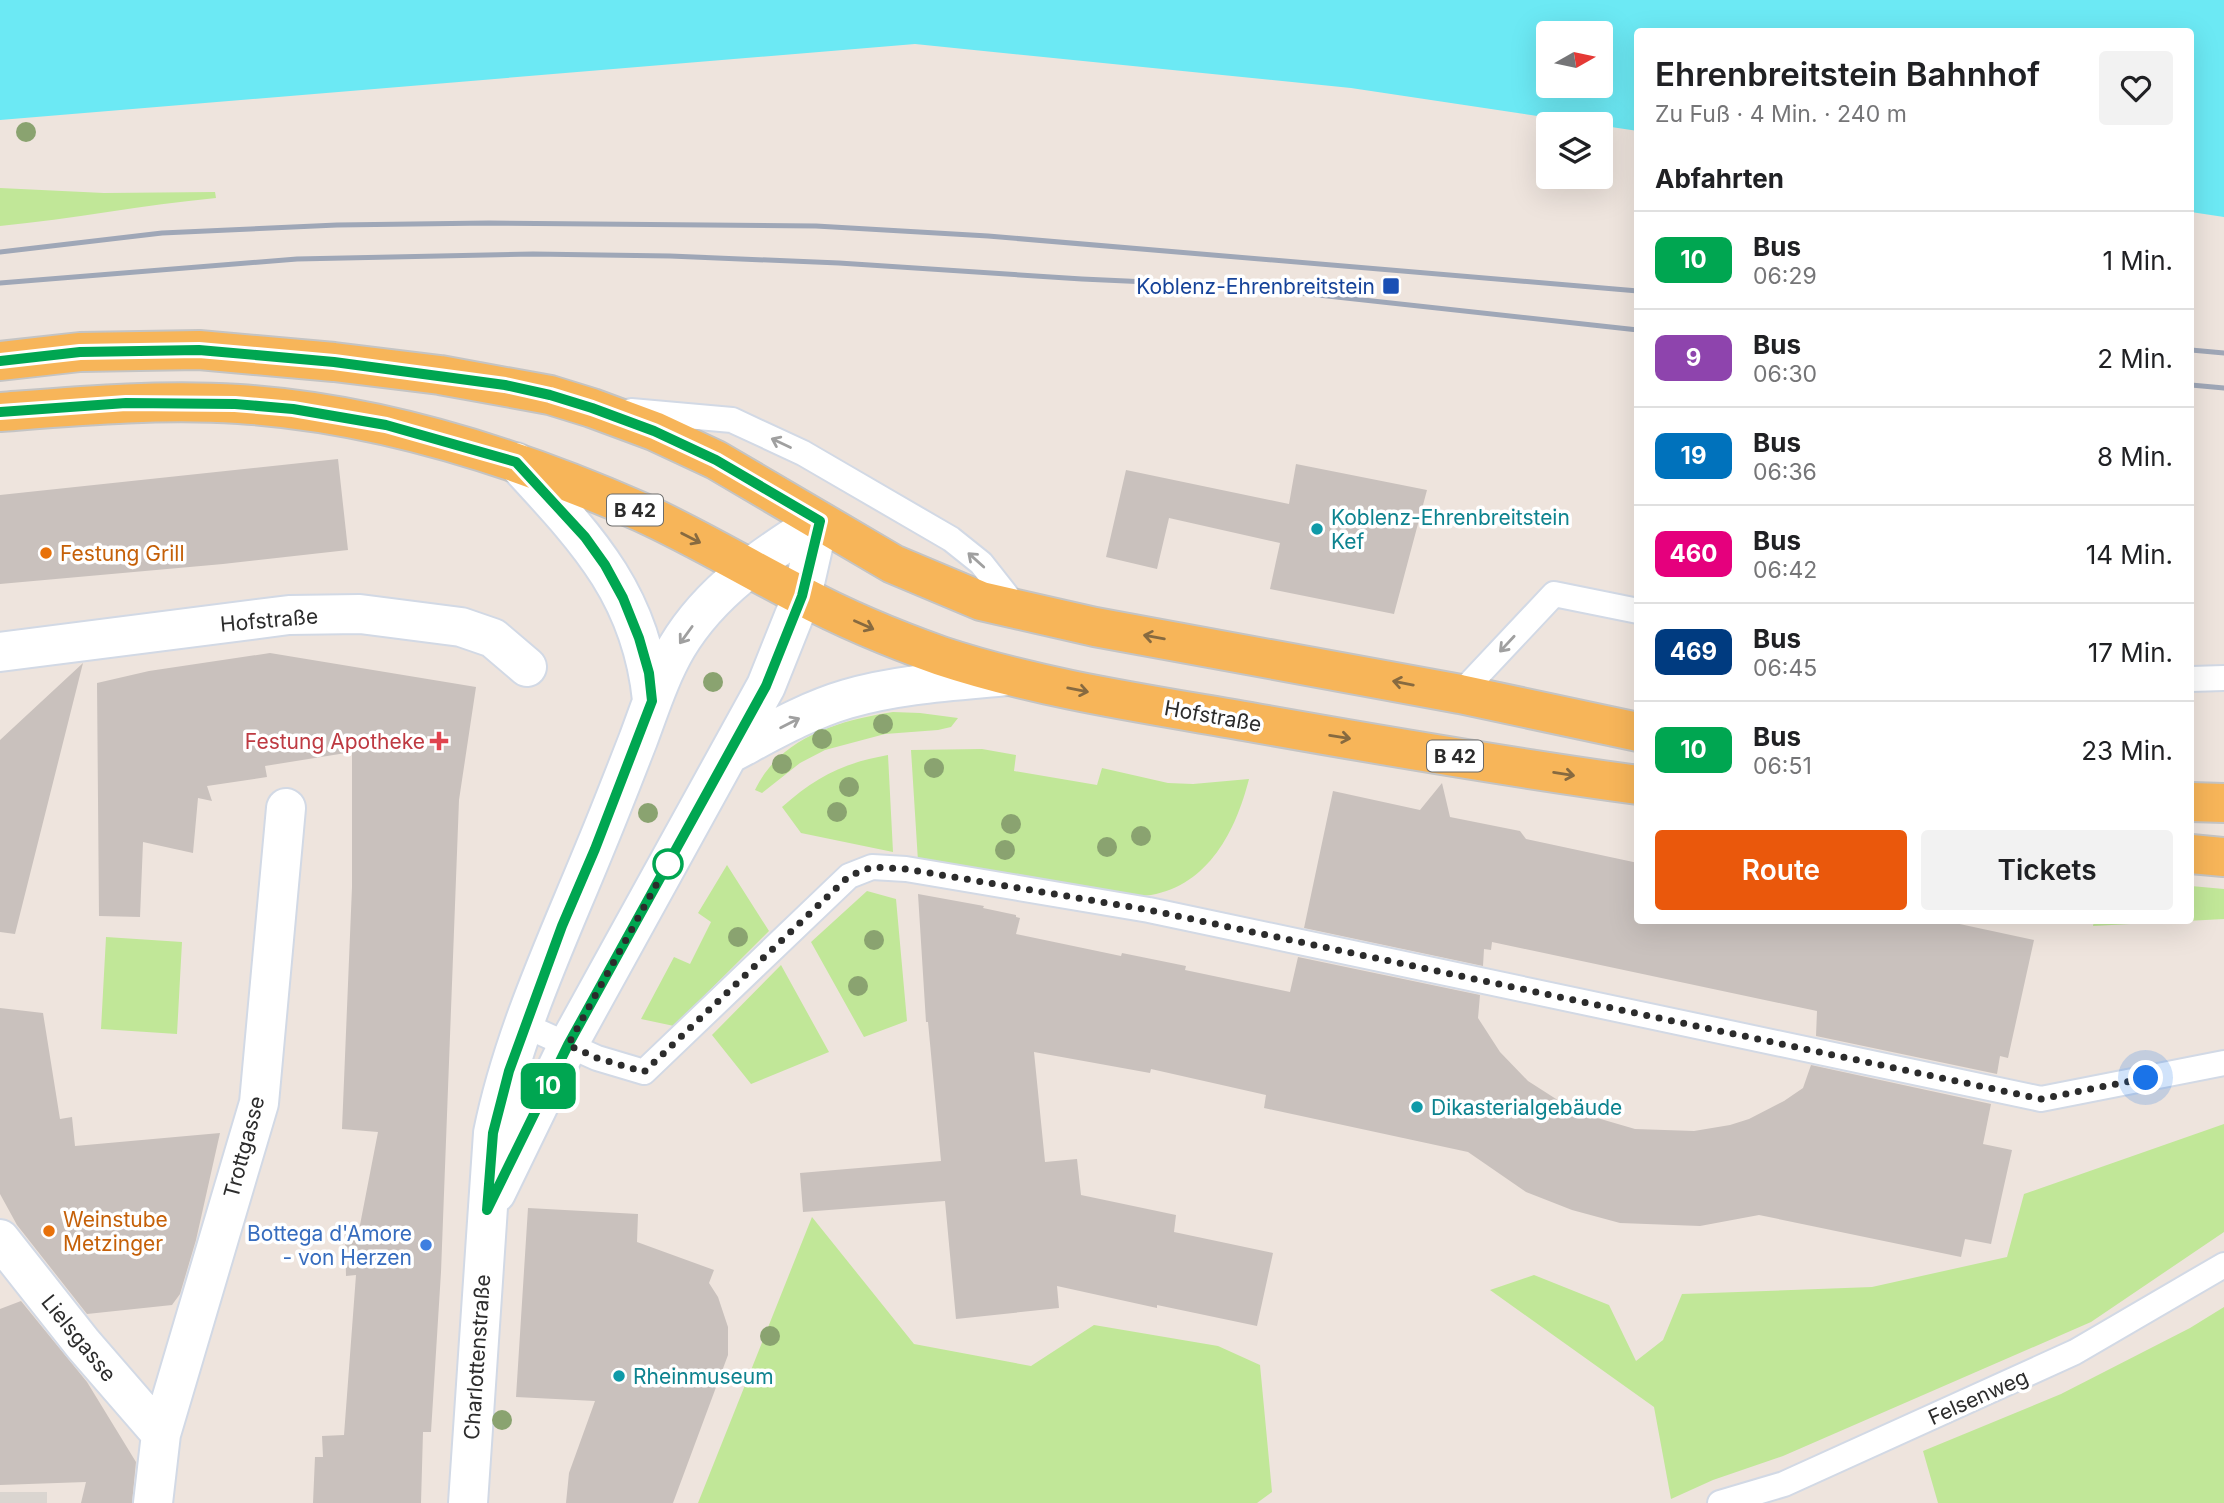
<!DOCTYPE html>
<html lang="de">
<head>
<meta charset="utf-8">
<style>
	body { margin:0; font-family:Inter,sans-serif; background:#f2f2f2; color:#202124; height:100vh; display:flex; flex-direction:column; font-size:26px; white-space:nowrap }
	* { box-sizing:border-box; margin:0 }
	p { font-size:23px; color:#757577 }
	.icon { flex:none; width:38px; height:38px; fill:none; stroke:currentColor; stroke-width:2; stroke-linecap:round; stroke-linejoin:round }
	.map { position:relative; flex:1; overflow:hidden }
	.panel { position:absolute; left:1634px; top:28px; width:560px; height:896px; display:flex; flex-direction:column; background:#fff; border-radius:7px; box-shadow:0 7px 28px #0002 }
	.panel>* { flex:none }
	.badge { padding:0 14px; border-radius:10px; font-size:24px; line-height:46px }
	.needle { width:46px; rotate:81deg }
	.fabs { position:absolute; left:1536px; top:21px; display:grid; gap:14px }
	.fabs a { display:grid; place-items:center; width:77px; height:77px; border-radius:7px; background:#fff; box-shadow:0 7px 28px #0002; font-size:35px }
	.you { position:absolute; width:35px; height:35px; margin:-18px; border:5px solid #fff; border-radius:50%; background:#1a73e8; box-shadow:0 0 0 10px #1a73e833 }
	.map>.badge { position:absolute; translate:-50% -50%; box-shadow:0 0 0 4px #fff }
	h2 { padding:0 21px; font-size:26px; line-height:63px }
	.round { display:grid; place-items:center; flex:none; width:74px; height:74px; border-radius:7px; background:#f2f2f2 }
	.headline { display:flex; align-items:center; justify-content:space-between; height:119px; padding:0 21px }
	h1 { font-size:33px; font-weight:600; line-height:52px }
	.primary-button { display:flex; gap:14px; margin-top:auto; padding:14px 21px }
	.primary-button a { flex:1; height:80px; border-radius:7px; background:#ea580c; color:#fff; font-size:28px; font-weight:600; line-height:80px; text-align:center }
	.primary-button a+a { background:#f2f2f2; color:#202124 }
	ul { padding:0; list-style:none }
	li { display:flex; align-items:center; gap:21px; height:98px; padding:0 21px; border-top:2px solid #e0e0e0 }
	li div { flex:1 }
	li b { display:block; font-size:26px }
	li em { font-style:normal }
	li .badge { min-width:77px; font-weight:700; text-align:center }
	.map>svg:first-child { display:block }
	.green { fill:#c1e798 }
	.plaza { fill:#dad5d0 }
	.water { fill:#6ce9f4; fill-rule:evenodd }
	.building { fill:#c9c1bd }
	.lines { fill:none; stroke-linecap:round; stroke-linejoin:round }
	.lane-casing { stroke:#d2d9e5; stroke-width:28 }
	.street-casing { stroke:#d2d9e5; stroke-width:42 }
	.secondary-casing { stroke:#d2d9e5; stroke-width:42 }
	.primary-casing { stroke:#c4c4c4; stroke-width:42 }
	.lane { stroke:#fff; stroke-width:24 }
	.street { stroke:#fff; stroke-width:38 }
	.secondary { stroke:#fff; stroke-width:38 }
	.primary { stroke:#f7b559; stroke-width:38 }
	.rail { stroke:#9fa7b7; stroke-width:5 }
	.tree { fill:#8aa370 }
	.oneway { stroke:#a0a0a0 }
	.oneway2 { stroke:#876a40 }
	.line-casing { stroke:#fff; stroke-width:16 }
	.line { stroke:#00a651; stroke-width:10 }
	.walk { stroke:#2c2c2c; stroke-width:7; stroke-dasharray:0 12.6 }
	.transit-dot { fill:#1a4fb4; stroke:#fff; stroke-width:2.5 }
	.culture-dot { fill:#0f9aa8; stroke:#fff; stroke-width:2.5 }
	.food-dot { fill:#e8710a; stroke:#fff; stroke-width:2.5 }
	.health-dot { fill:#e0444e; stroke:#fff; stroke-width:2.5 }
	.stop-dot { fill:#fff; stroke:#00a651; stroke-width:3.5 }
	.shop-dot { fill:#3f7fe0; stroke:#fff; stroke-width:2.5 }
	.labels { text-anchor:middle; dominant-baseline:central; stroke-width:7; stroke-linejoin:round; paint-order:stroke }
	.shield { fill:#fff; stroke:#6b6b6b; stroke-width:2 }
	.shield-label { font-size:19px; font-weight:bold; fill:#2c2c2c }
	.transit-label { font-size:21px; fill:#164399; stroke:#fff; text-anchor:end }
	.culture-label { font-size:21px; fill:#0d838f; stroke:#fff; text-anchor:start }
	.food-label { font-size:21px; fill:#c56008; stroke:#fff; text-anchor:start }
	.street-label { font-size:21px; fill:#2c2c2c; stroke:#fff }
	.health-label { font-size:21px; fill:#be3a42; stroke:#fff; text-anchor:end }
	.shop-label { font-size:21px; fill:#366cbe; stroke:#fff; text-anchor:end }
</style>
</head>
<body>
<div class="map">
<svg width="2224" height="1503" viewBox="0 0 2224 1503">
	<rect width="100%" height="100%" fill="#eee4dd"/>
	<path class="green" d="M0,188l104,5 111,-1 1,6c-73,7 -144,21 -216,28z
		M893,712l27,1 38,5 -7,9 -13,3 -53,4 -60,16 -25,13 -38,30 -7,-3c25,-53 86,-70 138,-78z
		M982,749l34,6 -2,16 83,14 5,-17 66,15 25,1 56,-5c-13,51 -40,106 -98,116 -29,4 -67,-6 -96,-11 -45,-8 -91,-16 -137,-23l-7,-111z
		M888,755l5,97 -92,-19 -19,-26c34,-30 61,-44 106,-52z
		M727,865l42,66 -95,95 -33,-7 33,-62 16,7 21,-42 -13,-9z
		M2191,886l33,3v30l-131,7 1,-5 97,-1z
		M867,891l29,8 11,122 -43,16 -53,-95z
		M106,937l76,5 -5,92 -76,-5z
		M781,965l48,87 -78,32 -39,-49z
		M2224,1124v108l-133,90 -308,134 -70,24 -42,19 -17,-92 -164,-117 44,-15 75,30 27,56 27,-21 19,-46 190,-7 135,-30 17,-63z
		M812,1217l102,127 117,22 63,-41 124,21 42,19 12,127 -15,11h-559z
		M2224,1307v196h-286l-15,-52 138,-57 129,-66z"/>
	<path class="plaza" d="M0,1492h47v11h-47z"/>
	<path class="water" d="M0,0h2224v217l-33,-5v-180h-553v99l-287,-43 -436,-44 -915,76zM1549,33h52v53h-52z"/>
	<path class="building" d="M338,459l10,91 -125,14 -223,20v-89z
		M1296,464l131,26 -33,124 -124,-25 10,-46 -111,-25 -12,51 -51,-12 20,-87 163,34z
		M270,653l206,34 -17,113 -18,472 -10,160h-8l-2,71h-108l2,-46h8l-1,-21 22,-1 12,-160 -10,1 -1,-46h14l19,-98 -36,-3 10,-242v-135l-87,14 2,11 -60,9 5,15 -14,-3 -5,55 -50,-11 -3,75 -41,-1 -2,-233 52,-12z
		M83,663l-68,271 -15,-2v-192z
		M1442,783l8,34 70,14 6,8 112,24v57h303l93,20 -26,118 -8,-2 -3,18 -181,-38 1,-25 -325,-69 -1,8 -7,-1 -1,17 -179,-38 29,-137 87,19z
		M918,894l66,12 -1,2 33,7v2l4,1 -4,16 105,22 1,-3 64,13 -1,4 105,22 8,-35 182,38 -2,23 22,34 28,29 39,25 20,9 48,14 59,2 36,-6 19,-6 35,-18 19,-13 8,-23 180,39 -8,40 29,6 -21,94 -26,-5 -4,18 -202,-42 -59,11 -80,-3 -48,-13 -46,-18 -58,-40 -204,-44 2,-13 -115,-26 -1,4 -116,-21 11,110 32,-3 4,36 95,20 -2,17 99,21 -16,73 -100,-21v3l-100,-22 2,22 -103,11 -11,-118 -142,11 -3,-39 141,-12 -13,-139h-2z
		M0,1008l43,5 17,106 12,-2 3,29 145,-13 -24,107 -16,54 -8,11 -85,9 -70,-89 -17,-31z
		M528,1208l110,6 -1,28 77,28 -5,13 9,14 10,30v28l-55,148h-107l3,-30 26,-72 -79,-4z
		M21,1301l66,81 49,80 -4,41h-51l5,-21 -86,3v-176z"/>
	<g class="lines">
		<defs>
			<path id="lane" d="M631,411l101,9 71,33 148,86 30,24 38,48
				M2191,679l33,-1
				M1460,694l94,-100 84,17
				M524,1025l73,33 47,14 205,-196 23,-9 34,2 243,41 892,189 183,-36
				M1720,1503l64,-19 291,-132 149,-87"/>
			<path id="street" d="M0,652l289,-37 71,-1 101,13 32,11 34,29
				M0,1239l83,105 78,90
				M153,1503l8,-69 98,-331 27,-295"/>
			<path id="secondary" d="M516,462c69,75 125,131 136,238
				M729,754c38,-20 77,-43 118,-55 51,-15 107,-18 160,-23
				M496,1193l72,-148 198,-359 36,-90 17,-75
				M468,1503l25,-370c20,-99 64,-192 102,-285 15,-36 29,-72 43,-108 12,-32 22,-64 39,-93 34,-57 88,-92 142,-126"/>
			<path id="primary" d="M0,361l80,-9 119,-2 135,12 106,13 110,20 42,13 62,23 62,29 177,104 88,37 114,26 365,67 178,38
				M0,412c79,-6 159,-13 239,-8 139,9 275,52 402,108 55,25 106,56 159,83 45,24 93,44 141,61 100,33 206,48 309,66 129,23 258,45 388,63
				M2191,802l33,1
				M2191,854l33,3"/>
		</defs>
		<use href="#lane" class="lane-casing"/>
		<use href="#street" class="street-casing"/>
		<use href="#secondary" class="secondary-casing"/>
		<use href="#primary" class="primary-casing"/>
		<use href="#lane" class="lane"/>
		<use href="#street" class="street"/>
		<use href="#secondary" class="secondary"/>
		<use href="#primary" class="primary"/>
		<path class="rail" d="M0,252l162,-19 175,-8 152,-2 327,3 172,10 650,55
			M0,283l297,-24 236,-5 137,2 169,7 243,16 154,7 402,44
			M2191,350l33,3
			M2191,385l33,3"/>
	</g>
	<g class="tree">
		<circle cx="26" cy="132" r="10"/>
		<circle cx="713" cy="682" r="10"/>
		<circle cx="883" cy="724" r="10"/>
		<circle cx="822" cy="739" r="10"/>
		<circle cx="782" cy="764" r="10"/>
		<circle cx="934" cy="768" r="10"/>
		<circle cx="849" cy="787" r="10"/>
		<circle cx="837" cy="812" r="10"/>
		<circle cx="648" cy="813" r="10"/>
		<circle cx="1011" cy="824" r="10"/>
		<circle cx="1141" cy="836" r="10"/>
		<circle cx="1107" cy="847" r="10"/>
		<circle cx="1005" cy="850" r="10"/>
		<circle cx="738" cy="937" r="10"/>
		<circle cx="874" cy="940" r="10"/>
		<circle cx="858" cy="986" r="10"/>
		<circle cx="770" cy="1336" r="10"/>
		<circle cx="502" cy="1420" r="10"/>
	</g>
	<defs><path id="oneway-shaft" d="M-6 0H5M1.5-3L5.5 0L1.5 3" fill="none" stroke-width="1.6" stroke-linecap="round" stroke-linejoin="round" transform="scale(1.75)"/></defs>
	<g class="oneway">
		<use href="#oneway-shaft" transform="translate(781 443) rotate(-155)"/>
		<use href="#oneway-shaft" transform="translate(976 560) rotate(-138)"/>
		<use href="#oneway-shaft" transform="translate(686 635) rotate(126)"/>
		<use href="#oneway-shaft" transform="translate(1507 644) rotate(133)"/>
		<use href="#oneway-shaft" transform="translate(790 723) rotate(-27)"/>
	</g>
	<g class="oneway2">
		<use href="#oneway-shaft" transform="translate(691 538) rotate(27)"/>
		<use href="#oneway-shaft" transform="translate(864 625) rotate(24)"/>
		<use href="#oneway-shaft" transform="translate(1154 637) rotate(-170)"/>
		<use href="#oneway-shaft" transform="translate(1403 683) rotate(-169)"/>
		<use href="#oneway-shaft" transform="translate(1078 690) rotate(11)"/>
		<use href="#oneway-shaft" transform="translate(1340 737) rotate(9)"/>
		<use href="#oneway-shaft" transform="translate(1564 774) rotate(9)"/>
	</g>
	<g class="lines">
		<defs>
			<path id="line" d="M0,361l80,-9 119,-2 135,12 171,23 45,10 42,13 62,23 62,29 104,61 -18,75 -36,90 -198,359 -81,165 6,-77 16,-62 53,-145 33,-77 57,-148 -3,-28 -10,-35 -16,-40 -18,-33 -20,-28 -69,-75 -130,-37 -93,-16 -58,-5 -109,-1 -126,9"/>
		</defs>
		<use href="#line" class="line-casing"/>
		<use href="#line" class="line"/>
		<path class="walk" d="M668,864l3,-6 -103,187 29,13 47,14 205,-196 23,-9 34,2 243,41 892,189 105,-21"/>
	</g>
	<rect class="transit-dot" x="1382" y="277" width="18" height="18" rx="3.5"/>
	<g class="culture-dot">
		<circle cx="1317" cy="529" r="7"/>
		<circle cx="1417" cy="1107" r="7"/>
		<circle cx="619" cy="1376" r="7"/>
	</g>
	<g class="food-dot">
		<circle cx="46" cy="553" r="7"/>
		<circle cx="49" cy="1231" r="7"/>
	</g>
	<path class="health-dot" d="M435.5 730.5h7v7h7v7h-7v7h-7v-7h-7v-7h7z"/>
	<circle class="stop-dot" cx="668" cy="864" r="14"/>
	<circle class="shop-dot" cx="426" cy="1245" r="7"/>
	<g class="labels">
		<g class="shield">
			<rect x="607" y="494.5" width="56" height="31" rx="5"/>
			<rect x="1427" y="740.5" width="56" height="31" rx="5"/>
		</g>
		<g class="shield-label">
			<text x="635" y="510">B 42</text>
			<text x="1455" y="756">B 42</text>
		</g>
		<g class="transit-label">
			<text x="1375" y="286">Koblenz-Ehrenbreitstein</text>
		</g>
		<g class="culture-label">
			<text x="1331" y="517">Koblenz-Ehrenbreitstein<tspan x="1331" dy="24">Kef</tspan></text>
			<text x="1431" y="1107">Dikasterialgebäude</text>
			<text x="633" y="1376">Rheinmuseum</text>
		</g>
		<g class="food-label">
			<text x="60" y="553">Festung Grill</text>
			<text x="63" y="1219">Weinstube<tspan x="63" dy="24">Metzinger</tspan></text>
		</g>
		<g class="street-label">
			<text transform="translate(269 620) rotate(-5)">Hofstraße</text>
			<text transform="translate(1213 716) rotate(10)">Hofstraße</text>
			<text transform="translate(244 1147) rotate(-75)">Trottgasse</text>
			<text transform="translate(79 1338) rotate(51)">Lielsgasse</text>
			<text transform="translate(477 1357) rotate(-86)">Charlottenstraße</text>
			<text transform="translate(1978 1397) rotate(-24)">Felsenweg</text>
		</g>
		<g class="health-label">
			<text x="425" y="741">Festung Apotheke</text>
		</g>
		<g class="shop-label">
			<text x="412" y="1233">Bottega d'Amore<tspan x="412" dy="24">- von Herzen</tspan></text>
		</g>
	</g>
</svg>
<div class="fabs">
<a><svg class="needle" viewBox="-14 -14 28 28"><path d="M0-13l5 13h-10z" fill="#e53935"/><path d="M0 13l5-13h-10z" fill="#757577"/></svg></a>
<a><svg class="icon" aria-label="layers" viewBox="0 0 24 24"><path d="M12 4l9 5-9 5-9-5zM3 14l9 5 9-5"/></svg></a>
</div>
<div class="you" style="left:2146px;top:1078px"></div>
<b class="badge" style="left:548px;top:1086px;background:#00a651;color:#fff">10</b>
<section class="panel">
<div class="headline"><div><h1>Ehrenbreitstein Bahnhof</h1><p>Zu Fuß · 4 Min. · 240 m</p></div><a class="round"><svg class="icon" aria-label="heart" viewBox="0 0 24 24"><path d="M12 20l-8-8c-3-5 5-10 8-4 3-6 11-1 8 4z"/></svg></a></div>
<h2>Abfahrten</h2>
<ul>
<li><span class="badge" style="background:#00a651;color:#fff">10</span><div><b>Bus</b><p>06:29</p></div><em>1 Min.</em></li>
<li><span class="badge" style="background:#8e44ad;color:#fff">9</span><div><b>Bus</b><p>06:30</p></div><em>2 Min.</em></li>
<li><span class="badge" style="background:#0072bc;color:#fff">19</span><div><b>Bus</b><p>06:36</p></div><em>8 Min.</em></li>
<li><span class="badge" style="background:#e5007d;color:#fff">460</span><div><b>Bus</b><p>06:42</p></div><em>14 Min.</em></li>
<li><span class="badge" style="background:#003b80;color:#fff">469</span><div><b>Bus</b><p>06:45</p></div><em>17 Min.</em></li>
<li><span class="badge" style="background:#00a651;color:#fff">10</span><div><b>Bus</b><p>06:51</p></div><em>23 Min.</em></li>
</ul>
<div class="primary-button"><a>Route</a><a>Tickets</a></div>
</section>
</div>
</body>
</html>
